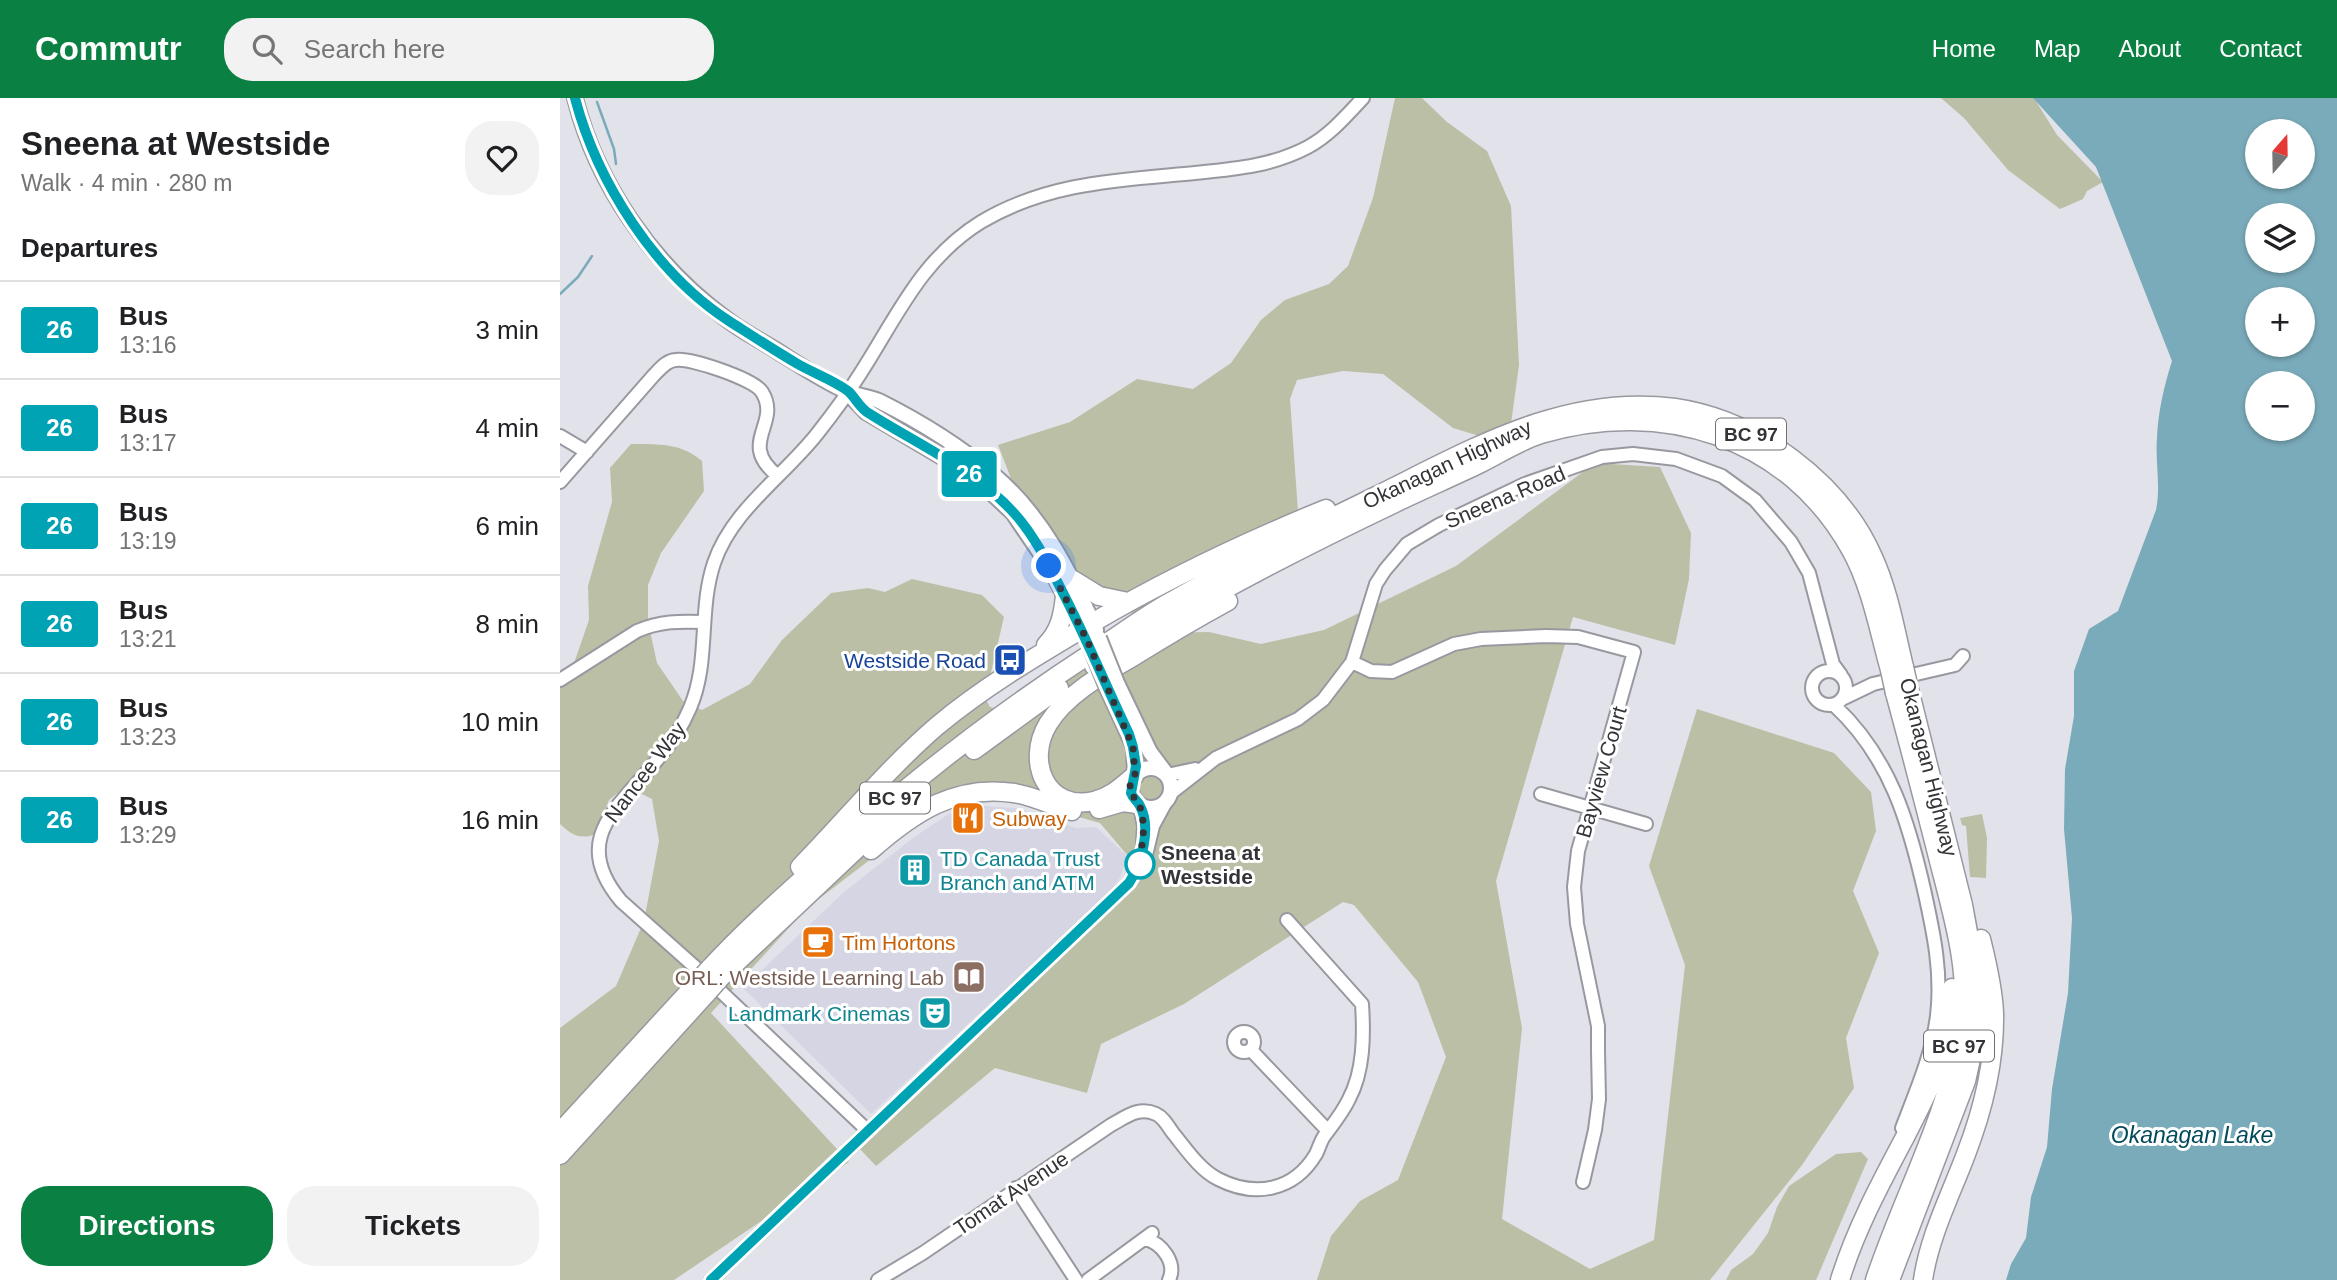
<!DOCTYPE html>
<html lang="en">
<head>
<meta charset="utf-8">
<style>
	body { margin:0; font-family:Arial,sans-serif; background:#f2f2f2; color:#202124; height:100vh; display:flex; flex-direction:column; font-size:26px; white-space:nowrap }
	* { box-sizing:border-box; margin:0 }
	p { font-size:23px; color:#757577 }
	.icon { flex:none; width:38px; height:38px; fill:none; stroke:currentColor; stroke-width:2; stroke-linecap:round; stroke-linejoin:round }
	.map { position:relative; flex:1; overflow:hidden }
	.panel { display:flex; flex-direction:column; background:#fff; width:560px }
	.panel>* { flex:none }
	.badge { padding:0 14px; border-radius:5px; font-size:24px; line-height:46px }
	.needle { width:46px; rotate:20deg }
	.controls { position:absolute; left:1685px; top:21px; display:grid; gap:14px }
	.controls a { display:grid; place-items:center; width:70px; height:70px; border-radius:50%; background:#fff; box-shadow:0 2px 5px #0004; font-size:35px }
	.you { position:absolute; width:35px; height:35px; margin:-18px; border:5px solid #fff; border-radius:50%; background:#1a73e8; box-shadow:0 0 0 10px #1a73e833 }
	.map>.badge { position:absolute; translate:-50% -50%; box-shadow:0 0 0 4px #fff }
	h2 { padding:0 21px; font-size:26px; line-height:63px }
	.round { display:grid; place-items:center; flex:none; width:74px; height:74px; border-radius:28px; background:#f2f2f2 }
	.summary { display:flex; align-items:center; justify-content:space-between; height:119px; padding:0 21px }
	h1 { font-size:33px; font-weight:700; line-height:52px }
	.button { display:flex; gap:14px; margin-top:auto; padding:14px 21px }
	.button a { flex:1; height:80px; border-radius:28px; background:#0b8043; color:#fff; font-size:28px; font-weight:700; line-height:80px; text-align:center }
	.button a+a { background:#f2f2f2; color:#202124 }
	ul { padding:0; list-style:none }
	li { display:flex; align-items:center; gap:21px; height:98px; padding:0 21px; border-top:2px solid #e0e0e0 }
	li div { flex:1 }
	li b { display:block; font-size:26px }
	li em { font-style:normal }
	li .badge { min-width:77px; font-weight:700; text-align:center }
	header { display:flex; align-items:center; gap:42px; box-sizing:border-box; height:98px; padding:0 35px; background:#0b8043; color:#fff }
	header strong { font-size:33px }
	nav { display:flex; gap:38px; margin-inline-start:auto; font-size:24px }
	.search { width:490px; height:63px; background:#f2f2f2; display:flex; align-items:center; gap:18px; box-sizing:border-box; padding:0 24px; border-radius:28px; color:#757577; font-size:26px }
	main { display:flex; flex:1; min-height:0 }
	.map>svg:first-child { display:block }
	.built { fill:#d6d5e4 }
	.green { fill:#bbbfa5 }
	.water { fill:#7aabba; fill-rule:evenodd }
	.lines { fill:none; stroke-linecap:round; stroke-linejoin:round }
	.stream { stroke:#7aabba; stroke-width:2.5 }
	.minor-casing { stroke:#9898a0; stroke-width:16 }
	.major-casing { stroke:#9898a0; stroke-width:18 }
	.highway-casing { stroke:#9898a0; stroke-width:21 }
	.minor { stroke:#fff; stroke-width:12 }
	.major { stroke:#fff; stroke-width:14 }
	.highway { stroke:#fff; stroke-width:18 }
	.major-bridge-casing { stroke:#9898a0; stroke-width:18; stroke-linecap:butt }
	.highway-bridge-casing { stroke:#9898a0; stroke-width:21; stroke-linecap:butt }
	.major-bridge { stroke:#fff; stroke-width:14 }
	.highway-bridge { stroke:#fff; stroke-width:18 }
	.line-casing { stroke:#fff; stroke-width:16 }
	.line { stroke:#00a3b4; stroke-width:10 }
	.walk { stroke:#343438; stroke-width:7; stroke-dasharray:0 12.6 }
	.stop-dot { fill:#fff; stroke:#00a3b4; stroke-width:3.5 }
	.labels { text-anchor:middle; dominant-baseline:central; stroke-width:6; stroke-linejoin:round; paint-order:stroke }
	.shield { fill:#fff; stroke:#717174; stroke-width:2 }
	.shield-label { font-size:19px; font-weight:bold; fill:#343438 }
	.street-label { font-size:21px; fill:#343438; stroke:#fff }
	.transit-label { font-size:21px; fill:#164399; stroke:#fff; text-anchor:end }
	.food-label { font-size:21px; fill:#c56008; stroke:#fff; text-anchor:start }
	.stop-label { font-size:21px; font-weight:bold; fill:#343438; stroke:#fff; text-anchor:start }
	.culture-label { font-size:21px; fill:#0d838f; stroke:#fff; text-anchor:start }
	.education-label { font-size:21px; fill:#785e54; stroke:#fff; text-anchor:end }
	.water-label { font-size:23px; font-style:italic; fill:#004a5b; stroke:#fff }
</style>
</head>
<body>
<header>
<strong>Commutr</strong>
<div class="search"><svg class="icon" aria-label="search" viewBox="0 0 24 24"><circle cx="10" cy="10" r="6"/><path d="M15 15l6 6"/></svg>Search here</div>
<nav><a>Home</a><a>Map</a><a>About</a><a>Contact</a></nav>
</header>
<main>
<section class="panel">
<div class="summary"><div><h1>Sneena at Westside</h1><p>Walk · 4 min · 280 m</p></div><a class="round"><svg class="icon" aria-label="heart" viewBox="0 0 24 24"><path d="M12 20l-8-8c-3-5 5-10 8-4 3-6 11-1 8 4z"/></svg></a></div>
<h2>Departures</h2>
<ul>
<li><span class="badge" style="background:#00a3b4;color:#fff">26</span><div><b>Bus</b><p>13:16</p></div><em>3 min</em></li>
<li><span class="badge" style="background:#00a3b4;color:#fff">26</span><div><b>Bus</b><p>13:17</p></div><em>4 min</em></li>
<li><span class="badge" style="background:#00a3b4;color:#fff">26</span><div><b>Bus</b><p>13:19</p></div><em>6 min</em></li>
<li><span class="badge" style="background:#00a3b4;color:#fff">26</span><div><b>Bus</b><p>13:21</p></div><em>8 min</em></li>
<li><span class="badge" style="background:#00a3b4;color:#fff">26</span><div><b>Bus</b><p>13:23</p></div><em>10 min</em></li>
<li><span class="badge" style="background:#00a3b4;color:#fff">26</span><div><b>Bus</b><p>13:29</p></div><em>16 min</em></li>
</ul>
<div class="button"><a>Directions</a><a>Tickets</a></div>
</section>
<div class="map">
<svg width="1777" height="1182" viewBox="0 0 1777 1182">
	<rect width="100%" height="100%" fill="#e2e2eb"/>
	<path class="built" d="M408,707l47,3 61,20 20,-1 31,29 -7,22 -11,15 -238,221 -128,-126 101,-96 69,-54 34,-23z"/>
	<path class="green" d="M835,0h27l25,24 40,29 24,55 8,159 -9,66 -17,9 -40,-12 -70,-54 -40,-3 -46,9 -7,19 11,155 -149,68 -66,-29 -47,-42 -41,-106 72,-23 67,-43 56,10 38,-26 30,-43 24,-20 44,-16 19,-18 25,-68z
		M1381,0h93l23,37 46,47 -16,9 -4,8 -23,10 -52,-39 -44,-52z
		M71,346c26,0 51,-1 71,17l2,30 -43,62 -13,32v37l9,41 26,38 19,9 48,-26 32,-44 49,-47 37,-5 17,4 27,-13 70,16 22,22 -19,81 5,9 12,3 161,-77 46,-1 52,12 63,-14 132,-64 139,-103 65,4 31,66 -2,46 -14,66 -102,-28 -77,264 26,147 -20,191 88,50 64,-29 31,-275 -36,-99 48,-157 137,44 37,39 5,39 -23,60 26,62 -33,85 8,50 -52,77 -92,115h-393l14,-44 15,-18 14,-17 38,-21 48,-123 -28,-75 -64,-77 -11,-3 -159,102 -83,40 -14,49 -92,-25 -119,98 -16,-17 264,-268 10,-18 -34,-40 -85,-24 -43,1 -45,16 -120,92 -96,105 138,149 -175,118h-114v-252l56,-42 28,-65 15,-80 -7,-42 -26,-13 -17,14 -13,34c-16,6 -24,1 -36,-10v-144l13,-14 16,-46 -1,-34 24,-84 -2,-34z
		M1422,716l5,24 -1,40 -16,-1 -4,-51 -4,-1 -2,-7z
		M1301,1054l7,7 -52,121h-90l5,-10 22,-16 15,-21 9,-26 12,-21 47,-32z"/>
	<path class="water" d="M1473,0h304v1182h-331l5,-16 15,-26 5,-41 16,-50 5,-58 16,-96 4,-75 -8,-89 1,-60 9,-53v-45l15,-42 29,-18 38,-101c5,-24 -1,-48 1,-72 1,-26 7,-52 15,-77l-76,-194zM1743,33v46h-45v-46zM1743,117v46h-45v-46zM1698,201h45v46h-45zM1698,285h45v46h-45z"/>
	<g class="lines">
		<path class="stream" d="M37,4l17,47 2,15
			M0,196l18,-17 14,-21"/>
		<defs>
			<path id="minor" d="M0,338l27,16
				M0,384l94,-107c6,-6 13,-15 22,-15 15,-2 78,19 86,32 20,32 -26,51 16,84
				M792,564l19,9 21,1 62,-28 27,-5 65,-3 32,1 56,15 -56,199 -4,36 3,37 21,102v25l1,48 -4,31 -12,52
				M1252 590a17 17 0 1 1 34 0a17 17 0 1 1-34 0Z
				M0,582l77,-49c23,-10 43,-10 67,-9
				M1284,600l29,-14 82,-19 8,-9
				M1274,607c56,52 75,117 91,189 9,41 17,79 12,122 -5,39 -21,75 -35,112
				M607,677l28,-6
				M611,695l45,-35 82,-39 25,-19 29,-38 24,-78 9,-14 22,-26 32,-19 86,-41 77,-27 31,-3 43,5 46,17 33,24 36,42 18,31 24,91 8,11
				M981,696l105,30
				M580,708l4,20 -1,17
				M674 944a10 10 0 1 1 20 0a10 10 0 1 1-20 0Z
				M691,952l77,81
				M308,1033l-173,-164 -74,-66c-52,-62 -2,-94 36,-141 13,-15 25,-33 33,-52 20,-46 8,-97 24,-145 18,-53 69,-86 103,-129 15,-19 30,-39 43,-60 37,-57 60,-114 121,-152 67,-40 139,-42 214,-49 40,-4 77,-7 113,-26 22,-12 38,-31 55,-49
				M456,1090l60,92
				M585,1141c17,4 32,24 24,41
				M151,1182l418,-397 18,-32 6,-25 13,-24
				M318,1182l45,-27 188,-128c15,-8 28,-19 45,-11 7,3 12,12 17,19 13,16 27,37 45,46 37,19 76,12 98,-25 3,-6 5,-14 9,-19 9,-12 18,-23 24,-36 15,-28 15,-64 13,-95l-75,-84
				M528,1182l64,-47"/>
			<path id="major" d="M15,0c22,87 78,167 150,220 15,12 33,21 49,31 24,15 49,32 74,43 10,4 21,5 31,9 40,20 82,46 116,75 48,41 76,98 101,154
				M288,295l18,19 86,51 30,21 31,29 36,53 37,72
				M557,585l33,69 15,20
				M547,590l27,59 1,27
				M571 690a20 20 0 1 1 40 0a20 20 0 1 1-40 0Z"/>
			<path id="highway" d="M513,482l26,16 29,6
				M486,547c14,-14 17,-30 19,-49
				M534,568c97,-62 200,-115 303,-164 27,-13 55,-25 82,-38 20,-10 40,-23 62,-30 120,-36 247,2 310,116 20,36 28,81 39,120
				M414,652l85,-62
				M574,678c-13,11 -23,21 -40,25 -47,11 -69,-39 -46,-77 19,-31 57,-51 88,-69 30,-19 61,-37 92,-54
				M539,711l24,-7 14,2
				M311,752c42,-37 84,-66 143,-57 20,3 38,13 58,18
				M240,769c46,-47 87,-98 137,-141 48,-40 101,-71 155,-103 75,-44 153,-81 234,-114
				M150,870c36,-39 76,-74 116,-110 84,-76 174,-146 270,-208 25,-16 50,-35 76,-49 66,-38 135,-71 202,-104 96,-47 190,-104 301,-89 82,12 165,74 198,149 16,35 22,73 31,110
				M160,880l180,-170
				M0,1034l135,-147
				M0,1057l146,-161
				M1280,1182c15,-49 40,-96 64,-141 26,-50 49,-93 48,-151
				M1315,1182c28,-84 72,-163 87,-250 9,-58 -10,-117 -24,-173 -14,-55 -28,-109 -43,-164
				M1330,1182l76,-199 10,-45 2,-32v-17l-15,-82 -54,-216
				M1363,1182c6,-43 28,-86 43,-126 17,-44 29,-94 28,-141 -1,-25 -7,-50 -13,-74"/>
		</defs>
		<use href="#minor" class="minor-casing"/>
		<use href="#major" class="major-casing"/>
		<use href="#highway" class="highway-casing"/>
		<use href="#minor" class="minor"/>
		<use href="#major" class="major"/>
		<use href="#highway" class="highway"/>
		<defs>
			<path id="major-bridge" d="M539,540l18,45
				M528,543l19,47"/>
			<path id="highway-bridge" d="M1344,569l5,22
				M1330,572l5,23
				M135,887l15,-17
				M146,896l14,-16"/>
		</defs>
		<use href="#major-bridge" class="major-bridge-casing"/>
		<use href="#highway-bridge" class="highway-bridge-casing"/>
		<use href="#major-bridge" class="major-bridge"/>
		<use href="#highway-bridge" class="highway-bridge"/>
	</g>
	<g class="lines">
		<defs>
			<path id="line" d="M15,0c22,84 80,175 154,223 22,14 45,29 67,42 17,10 37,17 52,28 8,7 12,18 22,23 49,31 104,55 144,99 20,22 34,50 47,76 25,48 45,97 68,145l4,13 3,19 -5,27c2,6 7,8 9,13 12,22 1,59 -11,77l-418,397"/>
		</defs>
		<use href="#line" class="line-casing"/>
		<use href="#line" class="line"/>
		<path class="walk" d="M489,468l38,74 46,107 2,27 -5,12 1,7 9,13 4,20 -4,38"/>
	</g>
	<defs>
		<symbol id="bus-square" viewBox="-11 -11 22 22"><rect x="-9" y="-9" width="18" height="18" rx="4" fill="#1a4fb4" stroke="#fff"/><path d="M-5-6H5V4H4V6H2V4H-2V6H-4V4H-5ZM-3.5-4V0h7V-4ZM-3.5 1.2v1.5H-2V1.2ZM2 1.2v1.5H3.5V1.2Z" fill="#fff"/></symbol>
		<symbol id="restaurant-square" viewBox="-11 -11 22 22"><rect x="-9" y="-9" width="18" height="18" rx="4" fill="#e8710a" stroke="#fff"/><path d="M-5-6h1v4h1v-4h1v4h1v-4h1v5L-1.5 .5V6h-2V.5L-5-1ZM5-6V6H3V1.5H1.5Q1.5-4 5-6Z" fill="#fff"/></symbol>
		<symbol id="building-square" viewBox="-11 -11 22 22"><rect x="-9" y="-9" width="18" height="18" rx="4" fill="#0f9aa8" stroke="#fff"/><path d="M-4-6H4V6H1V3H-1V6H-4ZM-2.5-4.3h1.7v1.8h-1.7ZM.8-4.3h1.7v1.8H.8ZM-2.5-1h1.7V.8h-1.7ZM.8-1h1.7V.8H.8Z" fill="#fff"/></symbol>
		<symbol id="cafe-square" viewBox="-11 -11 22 22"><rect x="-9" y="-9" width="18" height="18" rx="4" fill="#e8710a" stroke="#fff"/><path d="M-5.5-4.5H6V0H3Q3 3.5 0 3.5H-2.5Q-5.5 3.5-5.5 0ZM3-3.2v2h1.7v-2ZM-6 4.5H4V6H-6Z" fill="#fff"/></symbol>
		<symbol id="library-square" viewBox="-11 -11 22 22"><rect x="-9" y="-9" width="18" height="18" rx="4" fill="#8d6e63" stroke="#fff"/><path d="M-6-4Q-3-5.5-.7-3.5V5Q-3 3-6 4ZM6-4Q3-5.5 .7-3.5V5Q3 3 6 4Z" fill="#fff"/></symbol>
		<symbol id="theatre-square" viewBox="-11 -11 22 22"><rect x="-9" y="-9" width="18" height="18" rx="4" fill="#0f9aa8" stroke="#fff"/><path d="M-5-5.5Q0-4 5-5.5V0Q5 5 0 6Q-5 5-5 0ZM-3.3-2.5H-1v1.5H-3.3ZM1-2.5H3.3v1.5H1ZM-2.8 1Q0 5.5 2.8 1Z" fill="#fff"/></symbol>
	</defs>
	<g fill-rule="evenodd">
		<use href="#bus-square" x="431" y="543" width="38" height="38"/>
		<use href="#restaurant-square" x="389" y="701" width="38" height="38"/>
		<use href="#building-square" x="336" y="753" width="38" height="38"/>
		<use href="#cafe-square" x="239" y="825" width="38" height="38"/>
		<use href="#library-square" x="390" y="860" width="38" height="38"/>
		<use href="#theatre-square" x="356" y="896" width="38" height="38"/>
	</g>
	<circle class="stop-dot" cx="580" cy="766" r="14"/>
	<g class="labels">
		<g class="shield">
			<rect x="1156" y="320.5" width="70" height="31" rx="5"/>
			<rect x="300" y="684.5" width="70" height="31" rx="5"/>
			<rect x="1364" y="932.5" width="70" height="31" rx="5"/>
		</g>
		<g class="shield-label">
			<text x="1191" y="336">BC 97</text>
			<text x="335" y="700">BC 97</text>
			<text x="1399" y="948">BC 97</text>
		</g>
		<g class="street-label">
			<text transform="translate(887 366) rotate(-25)">Okanagan Highway</text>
			<text transform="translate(945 399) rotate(-23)">Sneena Road</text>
			<text transform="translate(1369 669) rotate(76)">Okanagan Highway</text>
			<text transform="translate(85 674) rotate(-53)">Nancee Way</text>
			<text transform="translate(1041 674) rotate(-74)">Bayview Court</text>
			<text transform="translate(451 1095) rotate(-34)">Tomat Avenue</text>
		</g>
		<g class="transit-label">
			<text x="426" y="562">Westside Road</text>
		</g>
		<g class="food-label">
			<text x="432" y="720">Subway</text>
			<text x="282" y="844">Tim Hortons</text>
		</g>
		<g class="stop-label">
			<text x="601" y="754">Sneena at<tspan x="601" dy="24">Westside</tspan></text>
		</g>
		<g class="culture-label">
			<text x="380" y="760">TD Canada Trust<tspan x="380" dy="24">Branch and ATM</tspan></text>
			<text x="350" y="915" text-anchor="end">Landmark Cinemas</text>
		</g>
		<g class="education-label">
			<text x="384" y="879">ORL: Westside Learning Lab</text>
		</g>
		<g class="water-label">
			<text x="1632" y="1037">Okanagan Lake</text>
		</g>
	</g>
</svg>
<div class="controls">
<a><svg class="needle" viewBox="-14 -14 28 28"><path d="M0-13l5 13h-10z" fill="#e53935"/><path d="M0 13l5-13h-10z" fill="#757577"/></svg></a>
<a><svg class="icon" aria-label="layers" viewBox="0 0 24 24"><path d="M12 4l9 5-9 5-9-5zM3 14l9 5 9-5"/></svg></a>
<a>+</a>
<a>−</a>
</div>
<div class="you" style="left:489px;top:468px"></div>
<b class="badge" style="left:409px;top:376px;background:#00a3b4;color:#fff">26</b>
</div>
</main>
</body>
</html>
